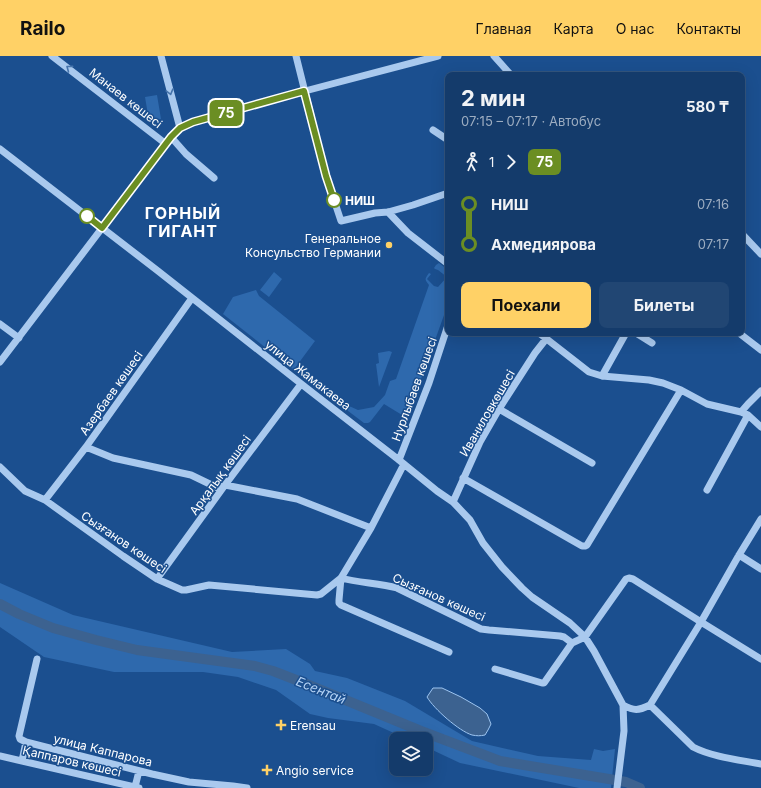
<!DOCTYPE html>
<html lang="ru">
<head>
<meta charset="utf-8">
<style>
	body { margin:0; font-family:Inter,sans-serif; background:#214673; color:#f1f3f6; height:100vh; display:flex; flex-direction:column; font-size:15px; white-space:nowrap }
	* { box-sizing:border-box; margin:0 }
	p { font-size:13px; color:#9dadc1 }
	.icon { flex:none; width:22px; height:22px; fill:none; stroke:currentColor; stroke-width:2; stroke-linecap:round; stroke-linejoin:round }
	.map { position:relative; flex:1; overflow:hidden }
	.panel { position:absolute; left:445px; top:16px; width:300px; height:264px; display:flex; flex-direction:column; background:#143b6b; border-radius:8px; box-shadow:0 4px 16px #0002,0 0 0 1px #33557e }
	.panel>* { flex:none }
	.badge { padding:0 8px; border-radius:6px; font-size:14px; line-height:26px }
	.tools { position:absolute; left:389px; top:676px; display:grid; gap:8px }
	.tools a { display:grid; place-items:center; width:44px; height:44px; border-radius:8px; background:#143b6b; box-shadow:0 4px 16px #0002,0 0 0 1px #33557e; font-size:20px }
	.map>.badge { position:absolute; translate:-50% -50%; box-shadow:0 0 0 2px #fff }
	.legs { display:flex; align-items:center; gap:6px; height:44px; padding:0 16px; font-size:13px }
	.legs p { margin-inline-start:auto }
	.headline { display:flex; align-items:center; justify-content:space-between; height:68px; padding:0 16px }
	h1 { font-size:22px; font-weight:700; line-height:30px }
	.button { display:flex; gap:8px; margin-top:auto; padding:8px 16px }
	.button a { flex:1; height:46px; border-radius:8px; background:#ffd166; color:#111; font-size:16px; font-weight:700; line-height:46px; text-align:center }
	.button a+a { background:#214673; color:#f1f3f6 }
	ul { padding:0 16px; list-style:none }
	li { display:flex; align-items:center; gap:14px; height:40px; font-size:15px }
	li i { display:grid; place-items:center; width:6px; height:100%; margin:0 5px; background:currentColor }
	li i::after { content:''; width:10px; height:10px; margin:-5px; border:3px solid; border-radius:50%; background:#143b6b }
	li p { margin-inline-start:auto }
	li:first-child i { background:linear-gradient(#0000 50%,currentColor 0) }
	li:last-child i { background:linear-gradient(currentColor 50%,#0000 0) }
	header { display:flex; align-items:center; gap:24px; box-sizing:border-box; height:56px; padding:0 20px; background:#ffd166; color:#111 }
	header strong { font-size:19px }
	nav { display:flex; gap:22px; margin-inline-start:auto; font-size:14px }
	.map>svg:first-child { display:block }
	.green { fill:#2e69ad }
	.water { fill:#3c6290; stroke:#9cc4f0 }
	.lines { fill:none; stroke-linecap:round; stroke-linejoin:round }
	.river { stroke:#3c6290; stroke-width:10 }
	.minor { stroke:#a9c9ee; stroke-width:7 }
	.oneway { stroke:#4674ac }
	.line-1-casing { stroke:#fff; stroke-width:9 }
	.line-1 { stroke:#6b8e23; stroke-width:6 }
	.stop-1-dot { fill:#fff; stroke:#6b8e23; stroke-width:2 }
	.poi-dot { fill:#ffd166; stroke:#1b4f8f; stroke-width:1.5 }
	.labels { text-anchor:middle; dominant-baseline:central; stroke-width:3; stroke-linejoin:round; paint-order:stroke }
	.street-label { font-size:12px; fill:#fff; stroke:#1b4f8f }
	.stop-label { font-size:12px; font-weight:bold; fill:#fff; stroke:#1b4f8f; text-anchor:start }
	.poi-label { font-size:12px; fill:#fff; stroke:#1b4f8f; text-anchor:start }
	.water-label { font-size:13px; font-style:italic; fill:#b5d3f5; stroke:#1b4f8f }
	.district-label { font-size:16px; font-weight:bold; letter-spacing:1px; fill:#fff; stroke:#1b4f8f }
</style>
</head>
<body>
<header>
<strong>Railo</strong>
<nav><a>Главная</a><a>Карта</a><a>О нас</a><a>Контакты</a></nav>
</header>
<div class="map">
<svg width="761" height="732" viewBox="0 0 761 732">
	<rect width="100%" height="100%" fill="#1b4f8f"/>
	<path class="green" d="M157,39l4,24 -12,2 -4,-24z
		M439,207l9,7v34l-41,114 -23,-14 -14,18 -2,1h-4l-53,-40 1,-2 26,20 20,9 16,-3 11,-12 5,-14 6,-2 33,-94c-5,-6 -4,-6 0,-12l2,1 -4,5 7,7 4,1 9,-10 -9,-7 -3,-1 -1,-1 2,-3z
		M274,216l8,7 -13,18 -9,-7z
		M256,234l3,6 56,45 -20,27 10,9 -1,1 -81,-64 10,-17z
		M389,295l3,1 -13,35 -3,-23 3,-1 -1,-10z
		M0,527l73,32 159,37 54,-3 24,15 5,7 32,7 58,23 67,40 66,15 53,4 3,-11 9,2 12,-2 -4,39h-32l-119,-25 -34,-16v-8h-19l-33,-15 -46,-6 -18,-4 -34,-24 -38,-13 -35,-5h-89l-70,-15 -44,-30z"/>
	<path class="water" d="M433,632h9l19,9 19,11 7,6 4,10 -3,6 -3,5c-5,1 -8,1 -13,0 -13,-4 -38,-26 -45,-38z"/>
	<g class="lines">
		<path class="river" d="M0,548l19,10 34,14 43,12 41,10 118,16 18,5 31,12 117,48 79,30 109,18 17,3 14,6"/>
		<path class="minor" d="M52,0l114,88
			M161,0l19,72
			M296,0l30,120 15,45 34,-8 13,-1 25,-7 35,-12
			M494,0l17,19
			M433,74l15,10
			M171,81l15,17 28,24
			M0,93l158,122 151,119 90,70 38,31 16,11 17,18 13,23 19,24 20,21 10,9 38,26 15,14 9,14 29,54 1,26 -7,57
			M388,156l20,21 40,31
			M742,178l19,20
			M0,268l19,14
			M539,277l50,39 13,4 47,4 14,3 18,7 26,14 34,8 7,3 13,12
			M636,277l16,10
			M739,277l22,17
			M0,306l166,-218 14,-16 13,-6 112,-31 133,-35
			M602,320l24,-43
			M499,353l93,54
			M741,356l7,-8 13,-13
			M86,391l27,11 78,17 27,13 7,-3 72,14 74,29
			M399,404l30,-77 19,-58
			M0,411l25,24 20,9 78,56 34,23 25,11h4l23,-5 108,10 4,-1 20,-16 30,-50 33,-64
			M463,422l119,68h3l2,-1 94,-155
			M707,434l41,-75
			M45,444l41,-53 106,-149
			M453,446l27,-60 19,-33 36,-56 11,-14
			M739,499l22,14
			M341,522c18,5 38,5 56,10l84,41 8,1 71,6 4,1 8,6 13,-6 41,-58 3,-1 4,1 68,43 60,37
			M341,522l-2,22v3l2,2 108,47
			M157,523l68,-94 76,-101
			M37,603l-18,77 1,3 6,3 126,32 37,8 44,4 14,2
			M495,613l47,14h2l28,-40
			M623,649c11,6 15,6 27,0l51,-83 38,-67 22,-36
			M650,649l43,42c19,10 47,13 68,17
			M0,700l139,32
			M22,705l4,-19
			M135,731l4,-16"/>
	</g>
	<defs><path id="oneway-chevron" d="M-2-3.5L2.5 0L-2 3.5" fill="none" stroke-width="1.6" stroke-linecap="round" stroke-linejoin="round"/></defs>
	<g class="oneway">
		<use href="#oneway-chevron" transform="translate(69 12) rotate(-143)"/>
		<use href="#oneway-chevron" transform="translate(170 36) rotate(75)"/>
	</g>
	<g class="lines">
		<defs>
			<path id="line-1" d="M87,160l15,12 69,-91 9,-9 13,-6 111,-31 22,85 8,24"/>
		</defs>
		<use href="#line-1" class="line-1-casing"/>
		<use href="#line-1" class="line-1"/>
	</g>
	<g class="stop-1-dot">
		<circle cx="334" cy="144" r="7"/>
		<circle cx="87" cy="160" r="7"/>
	</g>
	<g class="poi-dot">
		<circle cx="389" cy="189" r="4"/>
		<path d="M279 663h4v4h4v4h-4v4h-4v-4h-4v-4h4z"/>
		<path d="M265 708h4v4h4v4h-4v4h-4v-4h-4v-4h4z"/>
	</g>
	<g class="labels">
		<g class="street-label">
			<text transform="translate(126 42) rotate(38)">Манаев көшесі</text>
			<text transform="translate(308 319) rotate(38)">улица Жамакаева</text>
			<text transform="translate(414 333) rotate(-70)">Нурлыбаев көшесі</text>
			<text transform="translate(111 337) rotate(-55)">Азербаев көшесі</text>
			<text transform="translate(487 357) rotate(-60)">Иваниловкөшесі</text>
			<text transform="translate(220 419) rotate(-54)">Арқалық көшесі</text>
			<text transform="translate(124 486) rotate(34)">Сызғанов көшесі</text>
			<text transform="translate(439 541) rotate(24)">Сызғанов көшесі</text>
			<text transform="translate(103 694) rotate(14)">улица Каппарова</text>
			<text transform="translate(72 705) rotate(13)">Қаппаров көшесі</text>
		</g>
		<g class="stop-label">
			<text x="345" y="144">НИШ</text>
		</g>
		<g class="poi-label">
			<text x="381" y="182" text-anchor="end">Генеральное<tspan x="381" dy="14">Консульство Германии</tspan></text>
			<text x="290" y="669">Erensau</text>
			<text x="276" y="714">Angio service</text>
		</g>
		<g class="water-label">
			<text transform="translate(321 634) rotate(22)">Есентай</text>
		</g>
		<g class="district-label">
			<text x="183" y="157">ГОРНЫЙ<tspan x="183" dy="18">ГИГАНТ</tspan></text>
		</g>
	</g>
</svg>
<div class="tools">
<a><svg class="icon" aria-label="layers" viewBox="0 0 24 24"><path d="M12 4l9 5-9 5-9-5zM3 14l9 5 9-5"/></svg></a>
</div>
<b class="badge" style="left:226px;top:57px;background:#6b8e23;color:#fff">75</b>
<section class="panel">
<div class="headline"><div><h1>2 мин</h1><p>07:15 – 07:17 · Автобус</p></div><b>580 ₸</b></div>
<div class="legs"><svg class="icon" aria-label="walk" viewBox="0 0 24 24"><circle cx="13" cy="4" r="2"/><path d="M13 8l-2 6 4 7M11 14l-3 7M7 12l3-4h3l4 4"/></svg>1<svg class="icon" aria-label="forward" viewBox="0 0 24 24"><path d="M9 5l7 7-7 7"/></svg><b class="badge" style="background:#6b8e23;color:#fff">75</b></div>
<ul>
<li><i style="color:#6b8e23"></i><b>НИШ</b><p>07:16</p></li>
<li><i style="color:#6b8e23"></i><b>Ахмедиярова</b><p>07:17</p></li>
</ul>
<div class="button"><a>Поехали</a><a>Билеты</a></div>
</section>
</div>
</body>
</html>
